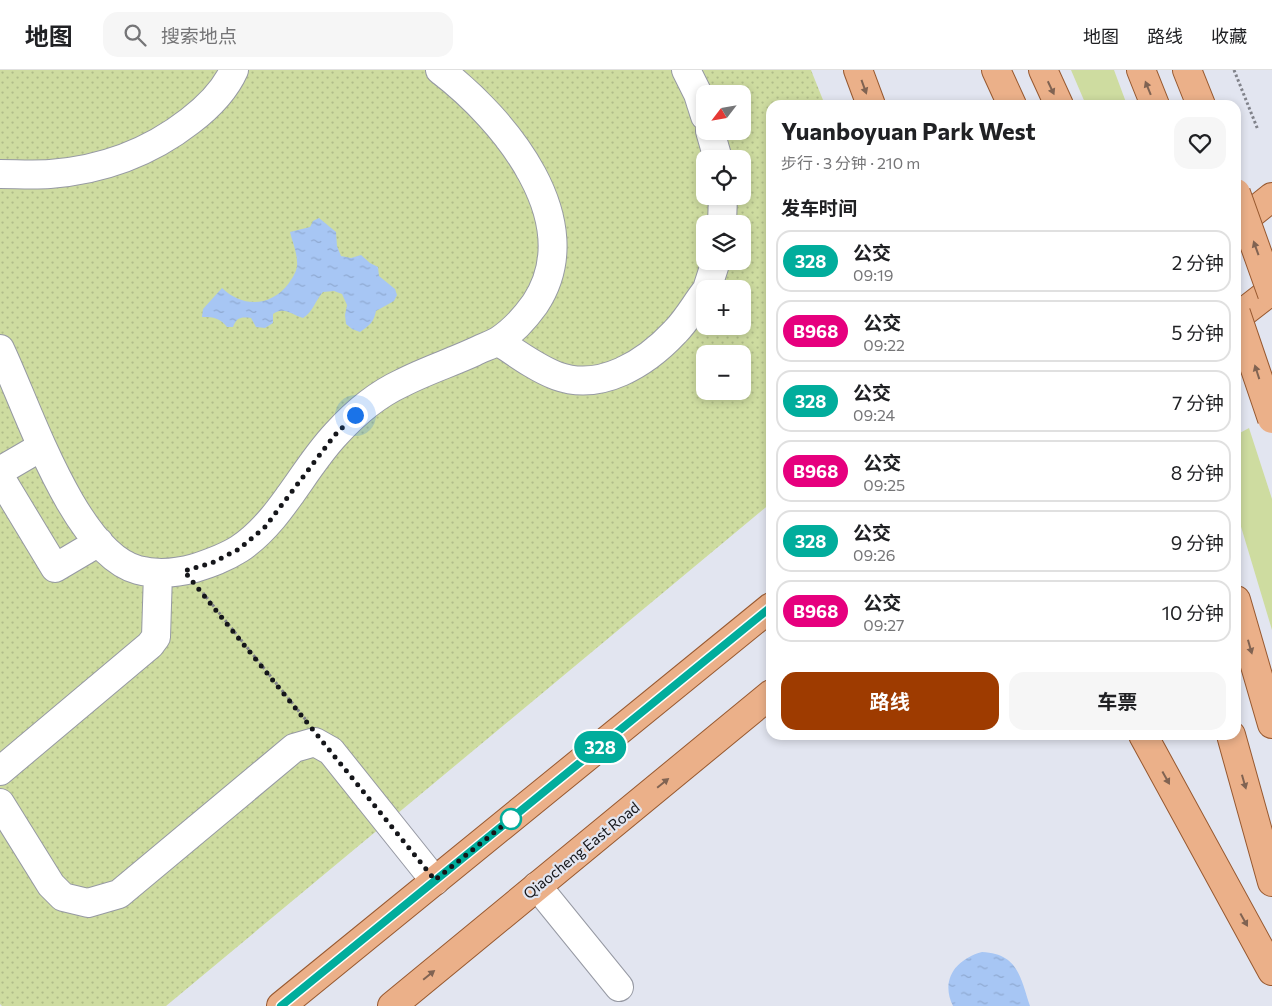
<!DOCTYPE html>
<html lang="zh">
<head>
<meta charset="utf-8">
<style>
	body { margin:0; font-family:Commissioner,"Noto Sans SC",sans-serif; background:#f6f6f6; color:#202124; height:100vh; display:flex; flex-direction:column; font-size:19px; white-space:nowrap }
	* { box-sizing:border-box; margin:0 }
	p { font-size:16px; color:#757577 }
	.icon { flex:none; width:28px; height:28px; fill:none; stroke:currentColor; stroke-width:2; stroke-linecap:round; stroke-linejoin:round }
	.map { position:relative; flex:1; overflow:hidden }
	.sheet { position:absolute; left:766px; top:30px; width:475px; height:640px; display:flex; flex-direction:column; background:#fff; border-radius:15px; box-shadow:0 2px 8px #0003 }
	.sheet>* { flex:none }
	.badge { padding:0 10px; border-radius:16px; font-size:18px; line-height:32px }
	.needle { width:32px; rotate:239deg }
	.buttons { position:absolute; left:696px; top:15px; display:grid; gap:10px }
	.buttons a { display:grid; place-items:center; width:55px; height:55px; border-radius:10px; background:#fff; box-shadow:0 2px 8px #0003; font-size:25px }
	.you { position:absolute; width:25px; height:25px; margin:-12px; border:4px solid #fff; border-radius:50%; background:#1a73e8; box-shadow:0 0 0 8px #1a73e833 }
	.map>.badge { position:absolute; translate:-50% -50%; box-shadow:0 0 0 2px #fff }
	h2 { padding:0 15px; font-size:19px; line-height:45px }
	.round { display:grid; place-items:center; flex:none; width:52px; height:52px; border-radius:15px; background:#f6f6f6 }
	.head { display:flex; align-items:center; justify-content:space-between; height:85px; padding:0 15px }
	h1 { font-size:24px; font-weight:700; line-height:38px }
	.primary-button { display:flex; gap:10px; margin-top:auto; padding:10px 15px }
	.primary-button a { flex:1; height:58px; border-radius:15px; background:#9e3b00; color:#fff; font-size:20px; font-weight:700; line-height:58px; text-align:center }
	.primary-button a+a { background:#f6f6f6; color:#202124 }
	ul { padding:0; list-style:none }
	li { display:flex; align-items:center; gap:15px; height:62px; margin:0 10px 8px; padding:0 5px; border:2px solid #e0e0e0; border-radius:15px }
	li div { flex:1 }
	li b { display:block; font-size:19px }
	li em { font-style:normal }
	li .badge { min-width:55px; font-weight:700; text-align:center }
	header { display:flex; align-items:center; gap:30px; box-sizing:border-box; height:70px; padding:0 25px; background:#fff; border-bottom:1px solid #e0e0e0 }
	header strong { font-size:24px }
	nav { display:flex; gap:28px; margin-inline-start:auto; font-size:18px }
	.search { width:350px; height:45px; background:#f6f6f6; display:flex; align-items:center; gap:12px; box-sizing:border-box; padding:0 18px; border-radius:15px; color:#757577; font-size:19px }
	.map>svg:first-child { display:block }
	.green { fill:#cedca0 }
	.park { fill:url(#park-dots); fill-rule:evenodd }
	.water { fill:url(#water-ripples) }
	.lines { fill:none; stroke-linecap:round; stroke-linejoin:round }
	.minor-casing { stroke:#9699a3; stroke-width:30 }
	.major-casing { stroke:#97582f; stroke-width:30 }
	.path { stroke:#80828a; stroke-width:3; stroke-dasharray:2.5 2.5; stroke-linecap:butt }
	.minor { stroke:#fff; stroke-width:28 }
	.major { stroke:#ebb089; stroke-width:28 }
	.major-bridge-casing { stroke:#97582f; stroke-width:30; stroke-linecap:butt }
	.major-bridge { stroke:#ebb089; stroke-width:28 }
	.oneway { fill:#806352 }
	.line-casing { stroke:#fff; stroke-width:11 }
	.line { stroke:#01ad9c; stroke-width:8 }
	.walk { stroke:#15161a; stroke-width:5; stroke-dasharray:0 9 }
	.stop-dot { fill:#fff; stroke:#01ad9c; stroke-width:2.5 }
	.labels { text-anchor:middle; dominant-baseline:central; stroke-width:4.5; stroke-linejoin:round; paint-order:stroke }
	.street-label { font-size:15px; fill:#15161a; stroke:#e2e5f0 }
</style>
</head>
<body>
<header>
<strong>地图</strong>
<div class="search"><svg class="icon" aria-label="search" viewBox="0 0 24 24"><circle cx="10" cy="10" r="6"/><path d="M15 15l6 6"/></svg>搜索地点</div>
<nav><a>地图</a><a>路线</a><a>收藏</a></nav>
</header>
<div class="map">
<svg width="1272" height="936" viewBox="0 0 1272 936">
	<defs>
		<pattern id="park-dots" width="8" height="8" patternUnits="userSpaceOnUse" patternTransform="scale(1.25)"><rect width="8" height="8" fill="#cedca0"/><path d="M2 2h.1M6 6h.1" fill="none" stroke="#b0bc89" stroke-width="1.8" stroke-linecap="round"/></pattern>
		<pattern id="water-ripples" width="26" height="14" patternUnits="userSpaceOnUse" patternTransform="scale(1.25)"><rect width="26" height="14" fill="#a7c6f4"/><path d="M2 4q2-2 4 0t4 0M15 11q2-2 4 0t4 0" fill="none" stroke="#8fa9d1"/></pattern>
	</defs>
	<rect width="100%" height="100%" fill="#e2e5f0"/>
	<path class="green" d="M1071,0h43l13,35h-41z
		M1249,358l23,71v131l-36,-120v-75z"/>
	<path class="park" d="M0,0h811l14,35h-54v398l-605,503h-164l-2,-2zM705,24h37v37h-37zM705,89h37v37h-37zM705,154h37v37h-37zM705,219h37v37h-37zM705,284h37v37h-37z"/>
	<path class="water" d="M319,148l17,14 1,14 4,10 10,2 10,-3 9,8 8,4 1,9 16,13 2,6 -3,6 -18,10c-2,11 -7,15 -16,21l-8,-3 -6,-5 -1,-9 2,-10 -5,-11 -8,-3 -11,1c-8,9 -10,20 -20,26 -11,-3 -19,-12 -30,-4v9l-8,5 -9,-1 -5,-9c-10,-1 -14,-1 -18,9h-6c-7,-9 -13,-10 -25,-10l1,-8 19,-21c21,20 49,19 67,-5 4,-6 9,-13 8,-21 0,-10 -5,-21 -7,-30l20,-5 3,-6z
		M982,882c36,2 38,24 48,54h-77c-13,-26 3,-47 29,-54z"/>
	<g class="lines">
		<defs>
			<path id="minor" d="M686,0l12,24 7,22
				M710,61l8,28
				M0,104c16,0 33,1 50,0 51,-4 99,-21 140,-53 17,-13 35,-31 44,-51
				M722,154l1,-28
				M707,219l9,-28
				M498,271c18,12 38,27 59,35 44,16 89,-13 118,-44 12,-12 20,-27 30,-40
				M0,279c27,56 74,204 138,221 19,5 39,3 57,-2 15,-5 30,-10 44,-19 42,-28 63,-79 97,-115 19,-21 40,-39 66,-51 23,-12 48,-20 72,-31 8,-4 17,-7 24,-11 14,-9 27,-23 37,-37 55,-83 -31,-185 -95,-234
				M0,401l41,-24
				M0,407l55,91 44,-26
				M0,701l150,-126 6,-8 2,-64
				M0,733l51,82 12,12 25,6 31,-9 175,-146 21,-6 16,9 104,130
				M537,816l82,101"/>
			<path id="major" d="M858,0l13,35
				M996,0l16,35
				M1043,0l16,35
				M1141,0l14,35
				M1187,0l14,35
				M1236,156l36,-29
				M1236,248l36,-28
				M1236,530l36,124
				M1143,665l129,236
				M1231,665l41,147
				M281,936l490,-399
				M392,936l379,-312"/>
		</defs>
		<use href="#minor" class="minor-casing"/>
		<use href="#major" class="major-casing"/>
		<path class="path" d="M1234,0l24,60
			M203,523l103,127"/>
		<use href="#minor" class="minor"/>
		<use href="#major" class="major"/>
		<defs>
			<path id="major-bridge" d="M1236,123l36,101
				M1236,243l36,106"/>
		</defs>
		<use href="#major-bridge" class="major-bridge-casing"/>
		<use href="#major-bridge" class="major-bridge"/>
	</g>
	<defs><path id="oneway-solid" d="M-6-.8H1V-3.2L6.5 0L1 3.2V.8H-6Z" transform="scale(1.25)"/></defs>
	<g class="oneway">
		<use href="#oneway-solid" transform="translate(864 17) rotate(70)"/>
		<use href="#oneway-solid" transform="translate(1051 18) rotate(65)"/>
		<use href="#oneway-solid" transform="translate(1148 18) rotate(-112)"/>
		<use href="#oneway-solid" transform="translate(1256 178) rotate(-110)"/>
		<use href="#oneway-solid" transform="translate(1257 302) rotate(-108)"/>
		<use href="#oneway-solid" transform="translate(1250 577) rotate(74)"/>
		<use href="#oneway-solid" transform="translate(1166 708) rotate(61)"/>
		<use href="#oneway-solid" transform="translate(1244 712) rotate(74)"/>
		<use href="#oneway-solid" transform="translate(663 713) rotate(-39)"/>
		<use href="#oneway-solid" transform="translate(1244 850) rotate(61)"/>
		<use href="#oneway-solid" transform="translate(429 905) rotate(-39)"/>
	</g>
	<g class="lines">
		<defs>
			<path id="line" d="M281,936l490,-399"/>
		</defs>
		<use href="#line" class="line-casing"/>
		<use href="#line" class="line"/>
		<path class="walk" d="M355,345l-21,21 -69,91 -26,22 -27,14 -28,8 251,309 76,-61"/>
	</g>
	<circle class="stop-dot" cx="511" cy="749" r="10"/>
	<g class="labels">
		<g class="street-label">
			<text transform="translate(581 780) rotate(-39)">Qiaocheng East Road</text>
		</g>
	</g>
</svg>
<div class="buttons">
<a><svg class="needle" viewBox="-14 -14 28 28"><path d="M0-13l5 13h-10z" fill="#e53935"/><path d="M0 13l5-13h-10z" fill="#757577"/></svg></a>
<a><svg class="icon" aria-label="locate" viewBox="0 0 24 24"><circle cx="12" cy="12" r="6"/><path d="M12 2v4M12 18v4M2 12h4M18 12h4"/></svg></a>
<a><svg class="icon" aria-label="layers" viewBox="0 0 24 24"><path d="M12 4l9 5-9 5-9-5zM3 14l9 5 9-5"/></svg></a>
<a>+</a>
<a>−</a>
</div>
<div class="you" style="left:355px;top:345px"></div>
<b class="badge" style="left:600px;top:677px;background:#01ad9c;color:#fff">328</b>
<section class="sheet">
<div class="head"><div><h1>Yuanboyuan Park West</h1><p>步行 · 3 分钟 · 210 m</p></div><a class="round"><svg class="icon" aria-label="heart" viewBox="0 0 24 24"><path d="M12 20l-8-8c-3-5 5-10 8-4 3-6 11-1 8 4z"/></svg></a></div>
<h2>发车时间</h2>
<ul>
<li><span class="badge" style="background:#01ad9c;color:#fff">328</span><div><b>公交</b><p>09:19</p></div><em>2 分钟</em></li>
<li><span class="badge" style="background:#e6007e;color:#fff">B968</span><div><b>公交</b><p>09:22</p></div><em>5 分钟</em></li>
<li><span class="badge" style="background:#01ad9c;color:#fff">328</span><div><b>公交</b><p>09:24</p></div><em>7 分钟</em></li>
<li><span class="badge" style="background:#e6007e;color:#fff">B968</span><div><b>公交</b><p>09:25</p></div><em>8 分钟</em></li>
<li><span class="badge" style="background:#01ad9c;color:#fff">328</span><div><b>公交</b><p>09:26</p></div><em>9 分钟</em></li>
<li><span class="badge" style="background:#e6007e;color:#fff">B968</span><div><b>公交</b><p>09:27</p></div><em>10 分钟</em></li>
</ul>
<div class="primary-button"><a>路线</a><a>车票</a></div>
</section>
</div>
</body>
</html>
